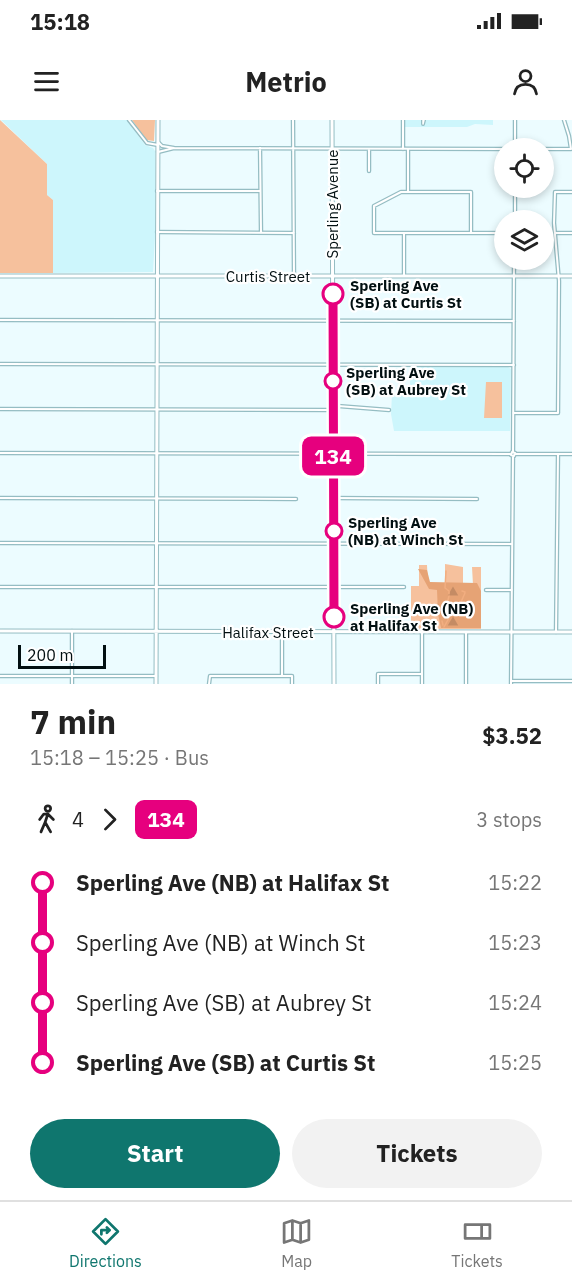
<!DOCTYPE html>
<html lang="en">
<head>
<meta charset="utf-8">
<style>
	body { margin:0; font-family:"IBM Plex Sans",sans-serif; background:#f2f2f2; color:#222; height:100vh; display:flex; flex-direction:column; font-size:22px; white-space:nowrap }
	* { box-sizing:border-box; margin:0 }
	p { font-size:20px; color:#767676 }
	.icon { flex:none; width:33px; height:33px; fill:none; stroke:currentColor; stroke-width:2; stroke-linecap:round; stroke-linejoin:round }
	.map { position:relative; height:564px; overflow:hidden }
	.details { display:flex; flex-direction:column; background:#fff; flex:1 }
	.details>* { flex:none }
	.badge { padding:0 12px; border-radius:9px; font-size:21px; line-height:39px }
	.controls { position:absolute; left:494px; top:18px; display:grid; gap:12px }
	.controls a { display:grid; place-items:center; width:60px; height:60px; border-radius:50%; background:#fff; box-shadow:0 3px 9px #0003; font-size:30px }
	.scale { position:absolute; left:18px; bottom:15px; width:88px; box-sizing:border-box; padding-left:6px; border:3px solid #020f11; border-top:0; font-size:16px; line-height:21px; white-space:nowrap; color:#020f11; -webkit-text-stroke:4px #fff; paint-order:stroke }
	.map>.badge { position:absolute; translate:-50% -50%; box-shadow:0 0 0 3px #fff }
	.legs { display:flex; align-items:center; gap:9px; height:66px; padding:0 30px; font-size:20px }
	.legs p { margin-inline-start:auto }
	.overview { display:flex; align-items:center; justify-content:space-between; height:102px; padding:0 30px }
	h1 { font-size:33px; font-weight:800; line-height:45px }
	.cta { display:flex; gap:12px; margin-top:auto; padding:12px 30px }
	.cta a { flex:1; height:69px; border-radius:36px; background:#0f766e; color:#fff; font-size:24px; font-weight:800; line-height:69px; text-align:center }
	.cta a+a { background:#f2f2f2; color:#222 }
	ul { padding:0 30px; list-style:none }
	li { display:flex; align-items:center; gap:21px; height:60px; font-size:22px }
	li i { display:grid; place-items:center; width:9px; height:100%; margin:0 8px; background:currentColor }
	li i::after { content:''; width:15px; height:15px; margin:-8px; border:4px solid; border-radius:50%; background:#fff }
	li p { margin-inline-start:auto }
	li:first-child i { background:linear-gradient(#0000 50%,currentColor 0) }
	li:last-child i { background:linear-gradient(currentColor 50%,#0000 0) }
	.status { display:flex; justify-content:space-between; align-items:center; height:42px; padding:0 30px; background:#fff; direction:ltr }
	.status svg { height:16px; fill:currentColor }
	header { display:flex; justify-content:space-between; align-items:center; height:78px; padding:0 30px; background:#fff; font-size:27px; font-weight:800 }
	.tabs { display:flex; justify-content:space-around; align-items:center; height:84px; border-top:2px solid #e0e0e0; background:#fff; font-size:16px; color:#767676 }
	.tabs a { display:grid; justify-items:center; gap:3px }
	.tabs .selected { color:#0f766e }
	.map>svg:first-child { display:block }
	.built { fill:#cdf6fc }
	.green { fill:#f6c19d }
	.forest { fill:url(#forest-firs) }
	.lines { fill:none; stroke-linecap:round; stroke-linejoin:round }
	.stream { stroke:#f2ae80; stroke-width:1.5 }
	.pedestrian-casing { stroke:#95bdc3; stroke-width:4 }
	.minor-casing { stroke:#95bdc3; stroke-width:4.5 }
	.tertiary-casing { stroke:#95bdc3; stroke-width:5 }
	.pedestrian { stroke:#fff; stroke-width:1.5 }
	.minor { stroke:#fff; stroke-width:2 }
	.tertiary { stroke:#fff; stroke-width:3 }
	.line-1-casing { stroke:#fff; stroke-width:14 }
	.line-1 { stroke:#e6007e; stroke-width:9 }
	.stop-1-dot { fill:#fff; stroke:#e6007e; stroke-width:3 }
	.labels { text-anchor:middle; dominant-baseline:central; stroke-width:4.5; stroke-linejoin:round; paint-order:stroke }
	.street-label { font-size:15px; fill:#020f11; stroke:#fff }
	.stop-label { font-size:15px; font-weight:bold; fill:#020f11; stroke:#fff; text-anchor:start }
</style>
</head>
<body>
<div class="status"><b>15:18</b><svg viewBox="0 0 49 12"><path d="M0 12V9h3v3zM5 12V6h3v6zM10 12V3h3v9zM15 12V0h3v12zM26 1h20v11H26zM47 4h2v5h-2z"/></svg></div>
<header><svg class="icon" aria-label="menu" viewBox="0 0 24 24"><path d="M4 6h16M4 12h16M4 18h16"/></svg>Metrio<svg class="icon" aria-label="person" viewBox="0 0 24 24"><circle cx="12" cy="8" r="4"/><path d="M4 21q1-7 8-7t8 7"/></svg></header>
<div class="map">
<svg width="572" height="564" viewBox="0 0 572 564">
	<defs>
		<pattern id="forest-firs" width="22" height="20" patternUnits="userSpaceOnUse" patternTransform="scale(1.5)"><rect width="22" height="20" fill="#e6a375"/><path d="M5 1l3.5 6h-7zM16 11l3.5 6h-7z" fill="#c48b64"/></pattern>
	</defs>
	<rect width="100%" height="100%" fill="#ecfcff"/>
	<path class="built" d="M1,0h126l18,25 8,3 2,3v86l-2,35 -100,1v-73l-6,-5v-31z
		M405,0h88v5l-18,-1 -8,3h-62z
		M410,247h98l3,2 -1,62h-116l-3,-17 1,-20h18z"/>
	<path class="green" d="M0,0l47,44v31l6,5v73h-53z
		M132,0h23l-1,21 -8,-1z
		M486,262h16v36h-18z
		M445,444l18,3v16l10,2 -1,-18h9v62h-70v-43h8v-21h8l1,21 17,1z"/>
	<path class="forest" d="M418,449l9,1 3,12 47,1 4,8v37h-40l-3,-14 -1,-24 -8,-1z"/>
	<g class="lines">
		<path class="stream" d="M446,451l-1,17 4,3
			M462,471l3,1
			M449,472v2
			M448,480l1,-4
			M461,482l4,-9
			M446,492l2,-11
			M450,496l11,-12
			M442,501l1,4
			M444,507l6,-11 -3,-3"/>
		<defs>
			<path id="pedestrian" d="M423,0v4l1,-4"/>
			<path id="minor" d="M129,0l18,23 11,2
				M293,0l1,156
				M403,0v29
				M564,0l5,16 2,13
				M158,22l4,4 12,2
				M515,27v-27
				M260,28l1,84
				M408,29v42
				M543,29h27
				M158,32l16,-4 330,1
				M369,51v-21
				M157,71h103
				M515,100v-32
				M157,112l137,1
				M404,113v42
				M471,113v-41h-70l-27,14v27h130
				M555,113h17
				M0,200l514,1
				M0,244l514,1
				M0,289l329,1 9,-4 51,4
				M513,293h45l1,-132 -5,-58 1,-31h17
				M512,332l3,1 -1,3 -3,-1z
				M513,332l1,-192
				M0,333l510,1
				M515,334h57
				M0,378l296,1
				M334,378l143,1
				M0,423l512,1
				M0,467h404
				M486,470h26
				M282,512v44
				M556,512l2,-177
				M0,556h156
				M512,561h60
				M72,564v-53
				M209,564l1,-8h82v8
				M378,564v-10h44
				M422,564v-51
				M466,564v-51
				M511,564l2,-228"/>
			<path id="tertiary" d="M332,0l2,564
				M0,156h572
				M0,511l572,1
				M156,564l2,-564"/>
		</defs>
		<use href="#pedestrian" class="pedestrian-casing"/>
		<use href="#minor" class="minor-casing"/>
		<use href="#tertiary" class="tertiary-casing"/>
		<use href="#pedestrian" class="pedestrian"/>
		<use href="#minor" class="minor"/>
		<use href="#tertiary" class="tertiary"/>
	</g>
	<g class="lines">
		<defs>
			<path id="line-1" d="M333,174l1,323"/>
		</defs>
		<use href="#line-1" class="line-1-casing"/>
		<use href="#line-1" class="line-1"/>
	</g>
	<g class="stop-1-dot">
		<circle cx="333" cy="174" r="10"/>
		<circle cx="333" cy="261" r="8"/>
		<circle cx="334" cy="411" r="8"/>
		<circle cx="334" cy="497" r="10"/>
	</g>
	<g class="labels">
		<g class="street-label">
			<text transform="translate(332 84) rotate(-90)">Sperling Avenue</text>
			<text x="268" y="156">Curtis Street</text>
			<text x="268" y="512">Halifax Street</text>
		</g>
		<g class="stop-label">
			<text x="350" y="165">Sperling Ave<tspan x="350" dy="17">(SB) at Curtis St</tspan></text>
			<text x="346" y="252">Sperling Ave<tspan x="346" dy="17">(SB) at Aubrey St</tspan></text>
			<text x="348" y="402">Sperling Ave<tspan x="348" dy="17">(NB) at Winch St</tspan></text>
			<text x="350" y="488">Sperling Ave (NB)<tspan x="350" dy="17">at Halifax St</tspan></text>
		</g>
	</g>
</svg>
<div class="controls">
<a><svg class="icon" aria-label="locate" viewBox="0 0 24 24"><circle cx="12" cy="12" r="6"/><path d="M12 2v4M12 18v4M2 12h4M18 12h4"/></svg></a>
<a><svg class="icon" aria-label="layers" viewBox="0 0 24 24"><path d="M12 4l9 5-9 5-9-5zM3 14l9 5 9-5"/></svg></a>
</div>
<div class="scale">200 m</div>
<b class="badge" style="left:333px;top:336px;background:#e6007e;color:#fff">134</b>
</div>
<section class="details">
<div class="overview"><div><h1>7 min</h1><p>15:18 – 15:25 · Bus</p></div><b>$3.52</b></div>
<div class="legs"><svg class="icon" aria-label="walk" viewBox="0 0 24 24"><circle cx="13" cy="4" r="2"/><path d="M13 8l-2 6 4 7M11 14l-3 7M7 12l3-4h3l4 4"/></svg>4<svg class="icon" aria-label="forward" viewBox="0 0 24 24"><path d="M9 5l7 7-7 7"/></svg><b class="badge" style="background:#e6007e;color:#fff">134</b><p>3 stops</p></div>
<ul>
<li><i style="color:#e6007e"></i><b>Sperling Ave (NB) at Halifax St</b><p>15:22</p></li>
<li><i style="color:#e6007e"></i><span>Sperling Ave (NB) at Winch St</span><p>15:23</p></li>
<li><i style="color:#e6007e"></i><span>Sperling Ave (SB) at Aubrey St</span><p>15:24</p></li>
<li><i style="color:#e6007e"></i><b>Sperling Ave (SB) at Curtis St</b><p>15:25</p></li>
</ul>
<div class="cta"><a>Start</a><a>Tickets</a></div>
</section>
<nav class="tabs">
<a class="selected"><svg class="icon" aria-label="directions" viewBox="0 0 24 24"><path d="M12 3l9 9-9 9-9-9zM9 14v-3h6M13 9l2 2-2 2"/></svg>Directions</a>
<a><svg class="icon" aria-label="map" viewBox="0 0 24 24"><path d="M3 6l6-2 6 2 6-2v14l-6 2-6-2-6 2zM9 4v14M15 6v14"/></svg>Map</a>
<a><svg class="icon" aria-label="tickets" viewBox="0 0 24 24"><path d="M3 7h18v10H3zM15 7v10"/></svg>Tickets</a>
</nav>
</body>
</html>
